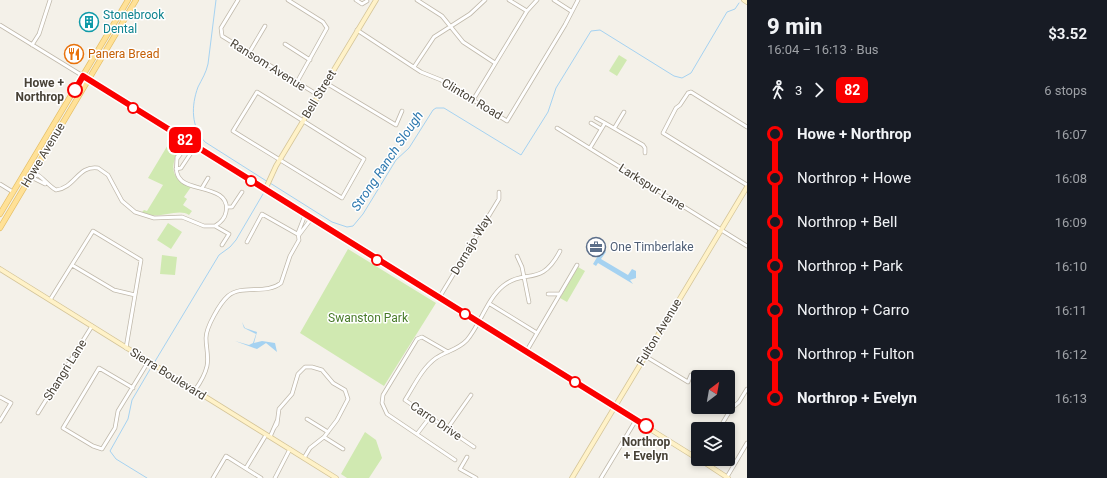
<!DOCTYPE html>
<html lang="en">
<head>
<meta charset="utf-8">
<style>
	body { margin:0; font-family:Roboto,sans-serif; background:#20242c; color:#f1f3f6; height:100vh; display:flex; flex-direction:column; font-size:15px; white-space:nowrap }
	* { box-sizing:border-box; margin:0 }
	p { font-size:13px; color:#9ea1a6 }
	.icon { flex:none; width:22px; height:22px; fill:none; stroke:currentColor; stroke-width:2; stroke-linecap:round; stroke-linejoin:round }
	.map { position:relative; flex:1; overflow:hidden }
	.details { display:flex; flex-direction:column; background:#171b24; width:360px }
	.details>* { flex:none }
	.badge { padding:0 8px; border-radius:6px; font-size:14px; line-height:26px }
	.needle { width:26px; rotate:31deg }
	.buttons { position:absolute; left:691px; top:370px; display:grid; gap:8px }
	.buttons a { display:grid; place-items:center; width:44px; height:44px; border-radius:4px; background:#171b24; box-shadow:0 2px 6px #0003; font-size:20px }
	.map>.badge { position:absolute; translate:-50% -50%; box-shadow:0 0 0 2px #fff }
	.legs { display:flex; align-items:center; gap:6px; height:44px; padding:0 20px; font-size:13px }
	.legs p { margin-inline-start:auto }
	.summary { display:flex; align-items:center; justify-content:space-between; height:68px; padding:0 20px }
	h1 { font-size:22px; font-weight:800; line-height:30px }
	ul { padding:0 20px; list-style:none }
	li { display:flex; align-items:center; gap:14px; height:44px; font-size:15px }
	li i { display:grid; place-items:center; width:6px; height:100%; margin:0 5px; background:currentColor }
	li i::after { content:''; width:10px; height:10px; margin:-5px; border:3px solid; border-radius:50%; background:#171b24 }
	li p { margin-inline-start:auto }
	li:first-child i { background:linear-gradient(#0000 50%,currentColor 0) }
	li:last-child i { background:linear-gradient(currentColor 50%,#0000 0) }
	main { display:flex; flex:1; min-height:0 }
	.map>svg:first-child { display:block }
	.green { fill:#d0e9b1 }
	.water { fill:#a5d2f1 }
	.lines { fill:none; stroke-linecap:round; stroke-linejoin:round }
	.stream { stroke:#a5d2f1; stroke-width:1 }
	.street-casing { stroke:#c0b9ab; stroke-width:4.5 }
	.secondary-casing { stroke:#d5c599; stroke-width:5.5 }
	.primary-casing { stroke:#e5bf66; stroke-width:6 }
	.street { stroke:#fff; stroke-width:3 }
	.secondary { stroke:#fff2c8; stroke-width:4 }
	.primary { stroke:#ffe197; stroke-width:4.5 }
	.line-1-casing { stroke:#fff; stroke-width:9 }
	.line-1 { stroke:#fa0000; stroke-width:6 }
	.stop-1-dot { fill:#fff; stroke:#fa0000; stroke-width:2 }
	.labels { text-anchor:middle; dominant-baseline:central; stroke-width:3; stroke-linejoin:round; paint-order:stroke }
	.culture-label { font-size:12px; fill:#0d838f; stroke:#fff; text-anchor:start }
	.food-label { font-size:12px; fill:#c56008; stroke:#fff; text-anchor:start }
	.street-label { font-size:12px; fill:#484237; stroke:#fff }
	.stop-label { font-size:12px; font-weight:bold; fill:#484237; stroke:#fff; text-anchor:end }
	.service-label { font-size:12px; fill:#4e5e75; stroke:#fff; text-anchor:start }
	.park-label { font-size:12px; fill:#487b29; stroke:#fff }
	.water-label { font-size:13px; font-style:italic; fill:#2d78ae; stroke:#fff }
</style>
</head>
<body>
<main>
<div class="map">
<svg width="747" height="478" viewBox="0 0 747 478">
	<rect width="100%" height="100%" fill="#f4f1e9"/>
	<path class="green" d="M619,55l8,5 -10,16 -8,-5z
		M172,138l10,7c-11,18 -15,32 9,42l-7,10 3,2 -4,6 9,6 -3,4c-12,-8 -33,7 -47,-3l2,-2 3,1 16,-26 -15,-7z
		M168,223l14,9 -11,17 -14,-9z
		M348,249l88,54 -52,83 -84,-53z
		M162,255l15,2 -2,18 -15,-1z
		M578,267l7,4 -18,31 -7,-4z
		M365,432l11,8 6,18 -13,20h-22l-6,-4z"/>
	<path class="water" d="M602,249l4,3 -5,7 27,16 4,-6 4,2v7l-6,2 3,4 -35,-21 -2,3 -3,-2z
		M242,322l3,6 12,4 -3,11 8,-2 13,2 2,9 -11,-9 -9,6 -22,-8 14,4 4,-2 3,-9 -12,-6z"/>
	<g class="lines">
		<path class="stream" d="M216,0l-8,64c-2,9 -6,15 -10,23 -7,19 -7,40 7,55l63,40
			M270,183l62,39 15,5 6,-1 10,-12 33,-54 13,-12 24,-38 3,-2h8l77,47 27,-43 8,-24 35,-57 9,-1 74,46 8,2 9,-5 36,-61 8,-3 4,-6
			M154,363l65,-108 11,-8 6,-7 27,-46
			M147,478l-31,-19 -6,-8 18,-32 4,-19 20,-34"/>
		<defs>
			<path id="street" d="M238,0l-17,28 1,8 96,59
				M288,0l35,22 4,6 -30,54
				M356,0l6,4 5,-3
				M417,0l25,16 21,26 32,21
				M509,0l18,11
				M554,0l17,11
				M0,25l83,51
				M357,30l64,42 20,8 66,41 58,-96 13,-25
				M285,44l25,16
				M32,45l7,-11 11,-34
				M249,53l16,-27
				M414,67l20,-30 36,-23 15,-14
				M326,83l70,42 6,-14
				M257,92l107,67 -22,39 -109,-67z
				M473,100l54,-89 10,-11
				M596,118l9,5
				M591,123l10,6
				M615,127l9,-15
				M747,127l-56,-35 -3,1 -8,12 -4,3 -13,25 84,52
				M557,128l190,118
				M590,148l15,-25 38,22 2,3v5
				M181,153l-4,4c0,9 -3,17 5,24 11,10 49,6 44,31 -1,6 -6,11 -11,14
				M177,159l12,-17
				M176,169l5,-1 10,-15
				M33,175l2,4 10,5
				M34,176l4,-1c6,4 11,11 18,15 19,-2 22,-25 42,-22l10,7 14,26 13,11 19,6 28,-1 22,9h11l14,8 -7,11
				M0,184l13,8
				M202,188l6,-10
				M227,207h5l10,-15
				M299,235l12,-16
				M247,242l15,-28 37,21
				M517,256l5,11 7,35
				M72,265l42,25 21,5
				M548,294h12
				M439,298l60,-99v-7
				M50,300l43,-69 48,29 -15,88
				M490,304l47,29
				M448,352l-26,-15 -5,2 -34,56 -1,8 5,11 68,46
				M526,352l51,-87
				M645,356l43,26 3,-7
				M133,388l-34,-20 -36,60 30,18 9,3 13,-21 3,-17 30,-49
				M195,390c5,-7 10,-15 12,-24 2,-10 -1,-18 -1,-28 0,-11 14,-35 22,-42 14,-12 38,-1 53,-13l9,-27 9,-16 -1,-7 7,-18
				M0,397l11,6 -11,18
				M38,413l54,-87
				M307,419l21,13
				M274,428l3,-4 2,-15 13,-15 6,-20 7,-7h7l10,3 11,13 12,7 3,9 -11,21 -13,17 -14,11 -6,10
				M447,429l24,-34
				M719,429l12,-20 8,-7 8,-13
				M417,434l13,-17
				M270,437l7,-16
				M324,437l19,12
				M474,447l-69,-47c9,-14 17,-32 31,-42 10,-7 22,-8 31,-18 13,-15 20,-41 36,-54 22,-18 38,2 57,-35
				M467,457l-7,12 16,9
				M246,468l20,-33
				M727,477l20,-34
				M213,478l13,-22 35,22
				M275,478l15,-29
				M601,478l35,-58"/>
			<path id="secondary" d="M744,0l3,2
				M83,76l615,383
				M265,190l11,-24 100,-166
				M0,269l336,209
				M699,459l29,19
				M572,478l175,-291"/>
			<path id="primary" d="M0,214l128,-214
				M0,228l136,-228"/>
		</defs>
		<use href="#street" class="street-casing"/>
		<use href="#secondary" class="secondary-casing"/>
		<use href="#primary" class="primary-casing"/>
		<use href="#street" class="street"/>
		<use href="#secondary" class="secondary"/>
		<use href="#primary" class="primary"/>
	</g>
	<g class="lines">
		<defs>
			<path id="line-1" d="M75,90l8,-14 563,350"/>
		</defs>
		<use href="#line-1" class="line-1-casing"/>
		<use href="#line-1" class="line-1"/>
	</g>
	<defs>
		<symbol id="building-ring" viewBox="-11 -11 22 22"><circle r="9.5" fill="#fff" stroke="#0f9aa8" stroke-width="1.5"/><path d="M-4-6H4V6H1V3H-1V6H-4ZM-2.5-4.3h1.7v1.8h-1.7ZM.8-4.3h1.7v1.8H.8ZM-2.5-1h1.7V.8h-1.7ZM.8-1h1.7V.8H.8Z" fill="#0f9aa8"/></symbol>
		<symbol id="restaurant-ring" viewBox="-11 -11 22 22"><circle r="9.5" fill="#fff" stroke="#e8710a" stroke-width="1.5"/><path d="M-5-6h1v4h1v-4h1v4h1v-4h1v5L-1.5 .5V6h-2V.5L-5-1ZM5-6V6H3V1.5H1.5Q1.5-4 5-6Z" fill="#e8710a"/></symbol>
		<symbol id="office-ring" viewBox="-11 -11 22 22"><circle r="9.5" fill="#fff" stroke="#5c6f8a" stroke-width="1.5"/><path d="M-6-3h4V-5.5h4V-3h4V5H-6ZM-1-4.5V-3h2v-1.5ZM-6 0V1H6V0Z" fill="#5c6f8a"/></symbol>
	</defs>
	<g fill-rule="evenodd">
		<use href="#building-ring" x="78" y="11" width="22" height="22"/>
		<use href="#restaurant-ring" x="63" y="43" width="22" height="22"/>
		<use href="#office-ring" x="585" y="236" width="22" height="22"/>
	</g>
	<g class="stop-1-dot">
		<circle cx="75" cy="90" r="7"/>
		<circle cx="133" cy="108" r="5"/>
		<circle cx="251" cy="181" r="5"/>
		<circle cx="377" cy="260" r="5"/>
		<circle cx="465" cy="314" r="5"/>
		<circle cx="575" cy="382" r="5"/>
		<circle cx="646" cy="426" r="7"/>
	</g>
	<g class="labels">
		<g class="culture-label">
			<text x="103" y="15">Stonebrook<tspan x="103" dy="14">Dental</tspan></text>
		</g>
		<g class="food-label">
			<text x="88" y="54">Panera Bread</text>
		</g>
		<g class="street-label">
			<text transform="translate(268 65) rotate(32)">Ransom Avenue</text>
			<text transform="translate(319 94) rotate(-59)">Bell Street</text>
			<text transform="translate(472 99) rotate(31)">Clinton Road</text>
			<text transform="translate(43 155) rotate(-59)">Howe Avenue</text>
			<text transform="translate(652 187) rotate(32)">Larkspur Lane</text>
			<text transform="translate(471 245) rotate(-59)">Dornajo Way</text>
			<text transform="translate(659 332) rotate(-59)">Fulton Avenue</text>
			<text transform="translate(65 370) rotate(-58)">Shangri Lane</text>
			<text transform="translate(168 374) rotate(32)">Sierra Boulevard</text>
			<text transform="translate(436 421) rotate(34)">Carro Drive</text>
		</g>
		<g class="stop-label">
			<text x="64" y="83">Howe +<tspan x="64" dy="14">Northrop</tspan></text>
			<text x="646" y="442" text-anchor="middle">Northrop<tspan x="646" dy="14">+ Evelyn</tspan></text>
		</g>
		<g class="service-label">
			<text x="610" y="247">One Timberlake</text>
		</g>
		<g class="park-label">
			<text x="368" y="318">Swanston Park</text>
		</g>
		<g class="water-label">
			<text transform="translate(387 161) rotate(-56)">Strong Ranch Slough</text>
		</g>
	</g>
</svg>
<div class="buttons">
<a><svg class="needle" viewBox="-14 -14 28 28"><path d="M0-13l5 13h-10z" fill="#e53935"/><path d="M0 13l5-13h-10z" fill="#9ea1a6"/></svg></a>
<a><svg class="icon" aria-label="layers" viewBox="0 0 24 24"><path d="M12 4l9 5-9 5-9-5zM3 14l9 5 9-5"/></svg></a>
</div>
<b class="badge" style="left:185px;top:140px;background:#fa0000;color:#fff">82</b>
</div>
<section class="details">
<div class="summary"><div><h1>9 min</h1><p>16:04 – 16:13 · Bus</p></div><b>$3.52</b></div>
<div class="legs"><svg class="icon" aria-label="walk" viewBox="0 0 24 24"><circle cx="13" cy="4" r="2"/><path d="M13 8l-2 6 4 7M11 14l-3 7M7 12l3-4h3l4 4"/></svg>3<svg class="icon" aria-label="forward" viewBox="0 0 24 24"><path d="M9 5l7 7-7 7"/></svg><b class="badge" style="background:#fa0000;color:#fff">82</b><p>6 stops</p></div>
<ul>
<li><i style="color:#fa0000"></i><b>Howe + Northrop</b><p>16:07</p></li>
<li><i style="color:#fa0000"></i><span>Northrop + Howe</span><p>16:08</p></li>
<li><i style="color:#fa0000"></i><span>Northrop + Bell</span><p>16:09</p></li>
<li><i style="color:#fa0000"></i><span>Northrop + Park</span><p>16:10</p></li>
<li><i style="color:#fa0000"></i><span>Northrop + Carro</span><p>16:11</p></li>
<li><i style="color:#fa0000"></i><span>Northrop + Fulton</span><p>16:12</p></li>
<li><i style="color:#fa0000"></i><b>Northrop + Evelyn</b><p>16:13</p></li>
</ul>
</section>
</main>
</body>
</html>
